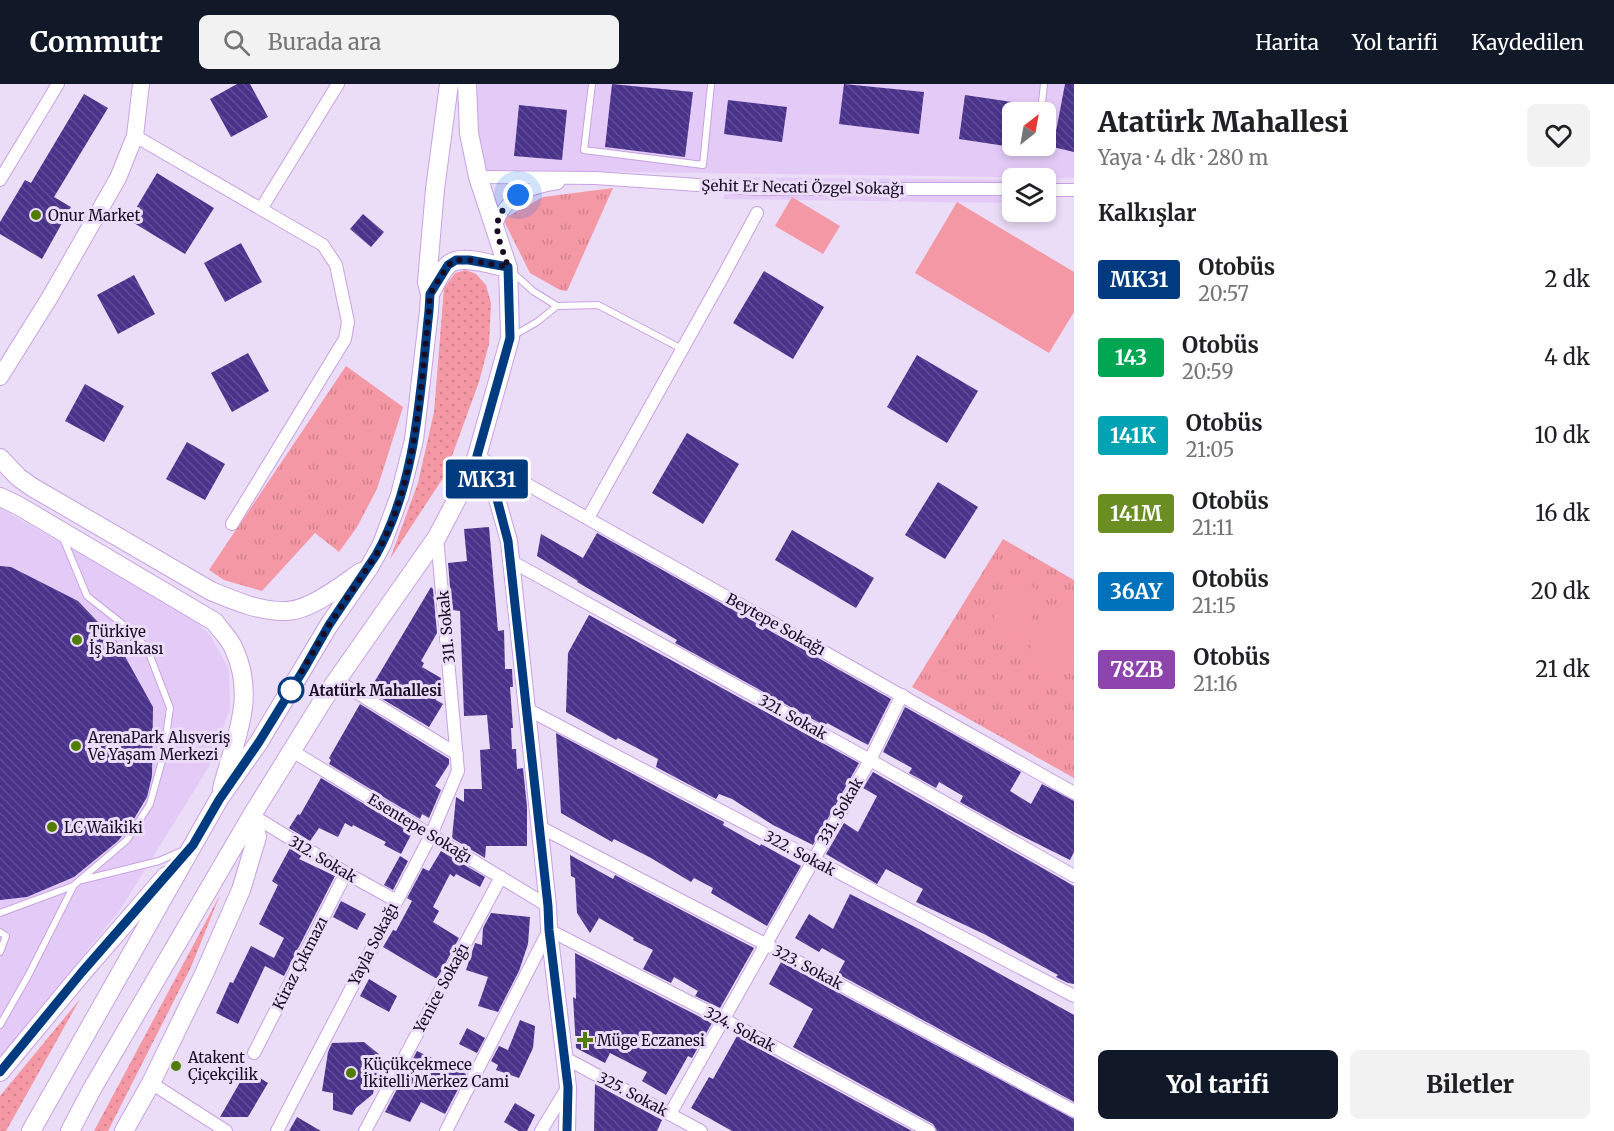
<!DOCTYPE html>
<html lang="tr">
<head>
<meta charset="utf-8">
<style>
	body { margin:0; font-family:Merriweather,serif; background:#f2f2f2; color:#202124; height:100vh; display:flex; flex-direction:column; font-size:22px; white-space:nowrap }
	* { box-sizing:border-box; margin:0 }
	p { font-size:20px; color:#757577 }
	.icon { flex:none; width:33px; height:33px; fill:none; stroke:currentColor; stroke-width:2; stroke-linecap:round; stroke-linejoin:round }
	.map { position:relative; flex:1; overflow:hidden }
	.details { display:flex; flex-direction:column; background:#fff; width:540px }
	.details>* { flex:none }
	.badge { padding:0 12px; border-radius:4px; font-size:21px; line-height:39px }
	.needle { width:39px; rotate:31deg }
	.tools { position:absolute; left:1002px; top:18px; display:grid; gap:12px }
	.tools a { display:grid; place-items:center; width:54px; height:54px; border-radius:9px; background:#fff; box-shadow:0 3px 9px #0003; font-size:30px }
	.you { position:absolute; width:30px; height:30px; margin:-15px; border:4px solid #fff; border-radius:50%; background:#1a73e8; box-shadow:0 0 0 9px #1a73e833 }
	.map>.badge { position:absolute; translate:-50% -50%; box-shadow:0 0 0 3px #fff }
	h2 { padding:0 24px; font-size:22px; line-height:54px }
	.round { display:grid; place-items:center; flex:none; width:63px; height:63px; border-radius:9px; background:#f2f2f2 }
	.overview { display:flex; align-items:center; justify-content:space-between; height:102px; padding:0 24px }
	h1 { font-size:28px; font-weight:800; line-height:45px }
	.button { display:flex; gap:12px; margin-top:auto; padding:12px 24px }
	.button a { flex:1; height:69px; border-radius:9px; background:#111827; color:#fff; font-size:24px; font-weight:800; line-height:69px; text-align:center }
	.button a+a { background:#f2f2f2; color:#202124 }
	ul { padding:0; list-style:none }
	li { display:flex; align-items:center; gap:18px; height:78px; padding:0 24px }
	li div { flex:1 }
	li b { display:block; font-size:22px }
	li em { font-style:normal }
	li .badge { min-width:66px; font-weight:700; text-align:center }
	header { display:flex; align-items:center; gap:36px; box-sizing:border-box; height:84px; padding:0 30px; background:#111827; color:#fff }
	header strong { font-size:28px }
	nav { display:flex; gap:33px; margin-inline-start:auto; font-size:21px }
	.search { width:420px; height:54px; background:#f2f2f2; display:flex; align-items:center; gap:15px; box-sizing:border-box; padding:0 21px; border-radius:9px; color:#757577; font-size:22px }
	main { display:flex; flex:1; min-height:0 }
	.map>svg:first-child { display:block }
	.built { fill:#e4cbf7; fill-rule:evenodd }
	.grass { fill:url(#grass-dots) }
	.park { fill:url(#park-tufts) }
	.pitch { fill:#f598a5 }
	.building { fill:url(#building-back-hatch) }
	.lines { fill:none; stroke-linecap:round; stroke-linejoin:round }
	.lane-casing { stroke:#c8a2e3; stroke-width:8 }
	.street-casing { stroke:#c8a2e3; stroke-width:14 }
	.secondary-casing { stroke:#c8a2e3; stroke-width:18 }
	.primary-casing { stroke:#c8a2e3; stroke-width:20 }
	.lane { stroke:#fff; stroke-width:6 }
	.street { stroke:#fff; stroke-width:12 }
	.secondary { stroke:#fff; stroke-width:16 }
	.primary { stroke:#fff; stroke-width:18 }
	.line-casing { stroke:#fff; stroke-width:14 }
	.line { stroke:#003b80; stroke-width:9 }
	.walk { stroke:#1a0c24; stroke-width:6; stroke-dasharray:0 10.8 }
	.poi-dot { fill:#4f7c01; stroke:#ebdcf7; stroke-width:2 }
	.stop-dot { fill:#fff; stroke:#003b80; stroke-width:3 }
	.labels { text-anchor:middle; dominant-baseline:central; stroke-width:6; stroke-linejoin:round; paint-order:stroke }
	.street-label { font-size:15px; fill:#1a0c24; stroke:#ebdcf7 }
	.poi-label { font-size:15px; fill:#1a0c24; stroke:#ebdcf7; text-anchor:start }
	.stop-label { font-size:15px; font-weight:bold; fill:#1a0c24; stroke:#ebdcf7; text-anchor:start }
</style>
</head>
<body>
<header>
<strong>Commutr</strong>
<div class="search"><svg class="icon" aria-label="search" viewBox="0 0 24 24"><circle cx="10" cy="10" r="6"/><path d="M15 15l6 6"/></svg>Burada ara</div>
<nav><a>Harita</a><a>Yol tarifi</a><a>Kaydedilen</a></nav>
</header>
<main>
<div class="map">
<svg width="1074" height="1047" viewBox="0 0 1074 1047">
	<defs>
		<pattern id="grass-dots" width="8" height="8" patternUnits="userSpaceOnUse" patternTransform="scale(1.5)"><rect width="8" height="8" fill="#f598a5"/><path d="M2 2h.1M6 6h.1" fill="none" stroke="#d1828e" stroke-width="1.8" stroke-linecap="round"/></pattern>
		<pattern id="park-tufts" width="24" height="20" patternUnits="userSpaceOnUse" patternTransform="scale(1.5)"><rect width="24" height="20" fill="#f598a5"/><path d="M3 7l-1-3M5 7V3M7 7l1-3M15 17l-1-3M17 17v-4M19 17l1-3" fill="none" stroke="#d1828e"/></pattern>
		<pattern id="building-back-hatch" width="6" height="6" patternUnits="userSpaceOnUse" patternTransform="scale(1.5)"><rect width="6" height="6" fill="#4a338b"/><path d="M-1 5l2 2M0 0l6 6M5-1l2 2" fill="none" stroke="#604d95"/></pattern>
	</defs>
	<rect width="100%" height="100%" fill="#ebdcf7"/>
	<path class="built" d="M478,0h596v94l-588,-8 -11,-60zM1012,28h34v34h-34z
		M725,93l287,3v23l-288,-4z
		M0,424l191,109 19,18 19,34 1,40 -20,56 -90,145 -120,147z"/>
	<path class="grass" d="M466,186l10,4 10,11 5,18 -2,41 -10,38 -34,93 -55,84 28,-76 16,-71 10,-124 11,-15z
		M220,811l-29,72 -83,164h-14z
		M80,915l-74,132h-6v-35z"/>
	<path class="park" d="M613,104l-46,103 -7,-1 -30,-17 -27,-54 40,-22z
		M346,282l57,41 -26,82 -20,38 -18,25 -24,-19 -53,58 -38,-11 -15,-10z
		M1003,455l71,41v198l-162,-91z"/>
	<path class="pitch" d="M792,113l48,29 -17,28 -48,-28z
		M957,118l117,70v40l-25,41 -134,-80z
		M1016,494l29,16 -27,48 -28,-17z
		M1062,509l12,7v58l-14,25 -38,-21z"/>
	<path class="building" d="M237,0h13l18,33 -37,20 -21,-38z
		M612,0l81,8 -8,65 -80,-10z
		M844,0l80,8 -5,42 -80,-10z
		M1065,0h9v68l-21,-5z
		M84,10l24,14 -54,89 17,10 -29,52 -42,-25v-12l25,-42 6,3z
		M965,11l47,7v45l-53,-8z
		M728,16l59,7 -5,35 -58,-8z
		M519,21l48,5 -5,50 -48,-4z
		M157,89l57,35 -29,46 -56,-34z
		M363,130l21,18 -13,15 -21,-18z
		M241,159l21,39 -37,20 -21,-39z
		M764,187l60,36 -31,52 -60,-36z
		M134,191l21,39 -37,20 -21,-39z
		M248,269l21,38 -37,21 -21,-39z
		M917,271l61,36 -31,52 -60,-36z
		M85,300l39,22 -20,36 -39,-21z
		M687,349l52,31 -36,60 -51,-31z
		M187,358l38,22 -20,36 -39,-21z
		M938,398l40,25 -33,52 -40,-24z
		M489,443l9,104 6,-1 1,39h7l1,18h-3l3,41h-2l1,21h4l1,20 6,-1 4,39v39h-41l-1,12 -33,-20 4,-41 8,5v-13h18l-2,-39 10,-1 -3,-34 -23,1 -4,-105 -8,-1 -4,-47 19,-2 -3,-32z
		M792,446l82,48 -18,30 -81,-48z
		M597,449l294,166 -23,46 -41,-22 -2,3 -150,-83 2,-3 -100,-58 1,-1 -41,-25 4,-22 42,24z
		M0,482l11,1 67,34 39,41 36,65 -1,69 -5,21 -19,32 -10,12 -44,36 -47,20 -27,3z
		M431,503l2,2 4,44 -16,28 3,2 -2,4 19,11 -5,22 7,4 -14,23 -60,-36z
		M589,531l270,148 -46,82 -40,-20 -41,-26 -13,-5 -3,5 -60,-32 2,-8 -40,-21 -2,2 -50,-28 2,-59z
		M360,620l89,55v5l-14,22 6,4 -12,28 -7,-4 -2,5 -91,-55 2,-4 -2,-2z
		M905,623l116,65 -11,19 21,13 11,-20 32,17v51l-4,8 -54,-27 -56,-31 3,-6 -24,-14 -3,6 -27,-15 3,-5 -29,-16z
		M556,649l160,85 8,4 -1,3 37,21 1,-2 40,22 -34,60 -56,-33 2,-5 -19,-10 -3,4 -40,-24 -37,-19 -2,3 -51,-29z
		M873,688l201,114v98l-6,-1 -12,-6 2,-2 -74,-41 -68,-32 7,-13 -37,-20 -9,15 -51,-30 18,-31 14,9 19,-36 -14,-8z
		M321,694l91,55 -11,21 -17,-9 2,-3 -33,-17 -1,2 -7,-4 -7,14 -19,-9 -9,13 -21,-13 9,-14 2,1z
		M290,764l12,7 -3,4 36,17 -51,100 -19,-10 -27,58 -22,-11 14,-31 3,1 18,-37 23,12 10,-20 -25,-14 19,-39 -6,-4z
		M441,767l44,26 -5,10 -24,-13 -2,3 -4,-3 -17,33 6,4 -6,11 26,16 -22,41 -54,-32 10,-17 3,1 16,-30 -5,-3 16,-30 6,3z
		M570,771l43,24 2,-4 139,73 -34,60 -25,-12 3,-5 -24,-14 -3,6 -28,-14 10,-19 -20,-10 1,-2 -35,-20 -9,15 -13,-20 -2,-35 -4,-2z
		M400,772l8,5 -15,29 -9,-5z
		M850,810l67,34 157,87v87l-236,-128 7,-13 -23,-13 -3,4 -24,-14 14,-24 24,15z
		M341,817l25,13 -9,16 -24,-13z
		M491,829l39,4 -2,27 -9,27 -21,41 -20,-6 10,-29 -22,-7 9,-27 7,2 1,-17z
		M575,869l137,70 -20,35 -4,-2 -22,39 -24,-14 5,-9 -37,-19 -5,10 -29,-15 -3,-51 3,2z
		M781,878l293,157v12h-137l-4,-7 -140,-77 20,-38 -44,-25z
		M369,895l28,17 -8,16 -29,-16z
		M520,936l15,6 -2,22 -14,30 -23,-8 2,-5 -7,-4 8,-15 9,4z
		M467,944l18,10 -8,15 -18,-9z
		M737,952l30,17 145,78h-180l-41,-23 18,-31 4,2z
		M364,958l16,13 -7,39 -17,14 -4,7 -19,-5v-17l-11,-2 6,-39 4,-9z
		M417,967l49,23 -21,40 -24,-12 -11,20 -25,-10z
		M247,986l21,13 -20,34h-28z
		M595,1000l67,36 -5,11h-63z
		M515,1019l20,12 -8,16h-8l-15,-9z
		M297,1033l24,14h-32z"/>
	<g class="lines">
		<defs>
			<path id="lane" d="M592,0l-8,66 119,15 8,-81
				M1041,28l3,-28
				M512,188l21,19 24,15
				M513,252l24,-14 20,-16 41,-1 84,44
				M82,796l77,-19 25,-11
				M0,829l73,-27 54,-46 23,-36 13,-47 7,-49 -23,-60 -27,-26 -33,-26 -24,-58
				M0,848l6,4 -6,16
				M0,941l28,-49 45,-89"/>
			<path id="street" d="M135,52l188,109 13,20 12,57 -3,17 -113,185
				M478,93l117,1 162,11h255
				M0,96l58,-96
				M1046,106h28
				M261,125l77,-125
				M496,143c7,-30 34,-40 62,-44
				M477,372l597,337
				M588,434l134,-240 35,-65
				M511,477l359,199 204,116
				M336,596l121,74
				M527,625l547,287
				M292,667l256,155
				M252,731l94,58 49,27
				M540,743l225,117 309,167
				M254,969l92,-180
				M565,974l136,73
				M151,999l75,48
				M670,1030l200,-354 32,-65
				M277,1047l154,-296 27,-64 -21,-234
				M365,1047l136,-254
				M446,1047l103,-201 174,89 206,112
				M541,1047l26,-43"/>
			<path id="secondary" d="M0,293l50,-80 68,-119 17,-42 6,-52
				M477,372l20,43 12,42 39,365 1,24 19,157 -1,44"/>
			<path id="primary" d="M430,210c5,-9 10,-22 18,-29 12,-12 44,0 60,3
				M0,374l18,19 14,10 179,104c24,10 50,21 76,20 24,-1 55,-26 74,-39
				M0,413l19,9 196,116c6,9 15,17 19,27 23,50 0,91 -12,140
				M0,988l82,-99 84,-97
				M31,1047l188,-332 40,-57 70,-117 41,-59 12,-22 18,-49 14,-55 15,-129 1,-17 -3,-12 8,-93 14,-105
				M70,1047l22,-42 160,-274 73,-118 112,-160 32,-61 8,-20 33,-118 -1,-39 -1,-31 -30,-91 -9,-44 -2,-49
				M124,1047l27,-48 53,-109 37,-84 16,-53 -5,-22"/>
		</defs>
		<use href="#lane" class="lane-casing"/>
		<use href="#street" class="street-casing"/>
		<use href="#secondary" class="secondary-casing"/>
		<use href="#primary" class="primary-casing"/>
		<use href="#lane" class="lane"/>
		<use href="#street" class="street"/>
		<use href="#secondary" class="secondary"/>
		<use href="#primary" class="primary"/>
	</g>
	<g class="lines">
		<defs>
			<path id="line" d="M0,988l82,-100 111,-127 26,-45 40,-58 45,-73 25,-44 47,-70c41,-73 44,-163 53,-244l1,-17 18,-29 8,-5h13l39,7 2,71 -33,118 20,43 11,42 40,365 1,24 19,157 -1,44"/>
		</defs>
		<use href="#line" class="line-casing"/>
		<use href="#line" class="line"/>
		<path class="walk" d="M291,606l38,-65 47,-70c41,-73 44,-163 53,-244l1,-17 18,-29 8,-5h13l39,7c-10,-33 -22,-47 10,-72"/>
	</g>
	<g class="poi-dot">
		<circle cx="36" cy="131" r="6"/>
		<circle cx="77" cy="556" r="6"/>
		<circle cx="76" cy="662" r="6"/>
		<circle cx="52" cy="743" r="6"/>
		<path d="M582 947h6v6h6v6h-6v6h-6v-6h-6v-6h6z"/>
		<circle cx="176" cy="982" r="6"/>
		<circle cx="351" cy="989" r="6"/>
	</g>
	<circle class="stop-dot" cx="291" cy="606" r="12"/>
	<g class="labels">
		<g class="street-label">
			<text transform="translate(803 103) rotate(1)">Şehit Er Necati Özgel Sokağı</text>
			<text transform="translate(776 540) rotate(29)">Beytepe Sokağı</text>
			<text transform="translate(446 543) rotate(-95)">311. Sokak</text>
			<text transform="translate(793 633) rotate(29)">321. Sokak</text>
			<text transform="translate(840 727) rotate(-60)">331. Sokak</text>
			<text transform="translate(420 744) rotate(31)">Esentepe Sokağı</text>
			<text transform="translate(800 769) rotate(28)">322. Sokak</text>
			<text transform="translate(323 775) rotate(31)">312. Sokak</text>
			<text transform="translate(373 860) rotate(-63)">Yayla Sokağı</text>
			<text transform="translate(300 879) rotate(-63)">Kiraz Çıkmazı</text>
			<text transform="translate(808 883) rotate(28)">323. Sokak</text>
			<text transform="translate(441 904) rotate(-62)">Yenice Sokağı</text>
			<text transform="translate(740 945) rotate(28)">324. Sokak</text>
			<text transform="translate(633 1010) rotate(28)">325. Sokak</text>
		</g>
		<g class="poi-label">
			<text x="48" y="131">Onur Market</text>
			<text x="89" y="547">Türkiye<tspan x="89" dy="17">İş Bankası</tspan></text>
			<text x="88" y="653">ArenaPark Alışveriş<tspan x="88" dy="17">Ve Yaşam Merkezi</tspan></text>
			<text x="64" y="743">LC Waikiki</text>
			<text x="597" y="956">Müge Eczanesi</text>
			<text x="188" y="973">Atakent<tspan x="188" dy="17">Çiçekçilik</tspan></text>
			<text x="363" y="980">Küçükçekmece<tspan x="363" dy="17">İkitelli Merkez Cami</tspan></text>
		</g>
		<g class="stop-label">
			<text x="309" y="606">Atatürk Mahallesi</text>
		</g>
	</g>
</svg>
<div class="tools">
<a><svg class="needle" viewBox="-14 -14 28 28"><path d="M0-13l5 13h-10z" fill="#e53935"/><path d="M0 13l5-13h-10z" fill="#757577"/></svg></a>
<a><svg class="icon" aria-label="layers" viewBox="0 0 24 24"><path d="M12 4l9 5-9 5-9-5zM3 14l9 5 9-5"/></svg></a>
</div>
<div class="you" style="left:518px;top:111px"></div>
<b class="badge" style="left:487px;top:395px;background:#003b80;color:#fff">MK31</b>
</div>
<section class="details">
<div class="overview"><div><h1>Atatürk Mahallesi</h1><p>Yaya · 4 dk · 280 m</p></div><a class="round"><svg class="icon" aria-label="heart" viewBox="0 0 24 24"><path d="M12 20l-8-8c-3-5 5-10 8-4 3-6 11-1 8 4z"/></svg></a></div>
<h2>Kalkışlar</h2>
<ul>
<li><span class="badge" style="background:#003b80;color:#fff">MK31</span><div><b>Otobüs</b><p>20:57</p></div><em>2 dk</em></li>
<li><span class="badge" style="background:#00a651;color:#fff">143</span><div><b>Otobüs</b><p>20:59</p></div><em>4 dk</em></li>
<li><span class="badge" style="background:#00a3b4;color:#fff">141K</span><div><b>Otobüs</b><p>21:05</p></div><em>10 dk</em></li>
<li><span class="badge" style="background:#6b8e23;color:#fff">141M</span><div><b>Otobüs</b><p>21:11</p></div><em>16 dk</em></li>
<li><span class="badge" style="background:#0072bc;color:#fff">36AY</span><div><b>Otobüs</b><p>21:15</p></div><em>20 dk</em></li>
<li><span class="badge" style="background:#8e44ad;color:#fff">78ZB</span><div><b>Otobüs</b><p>21:16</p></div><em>21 dk</em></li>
</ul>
<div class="button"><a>Yol tarifi</a><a>Biletler</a></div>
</section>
</main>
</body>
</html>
